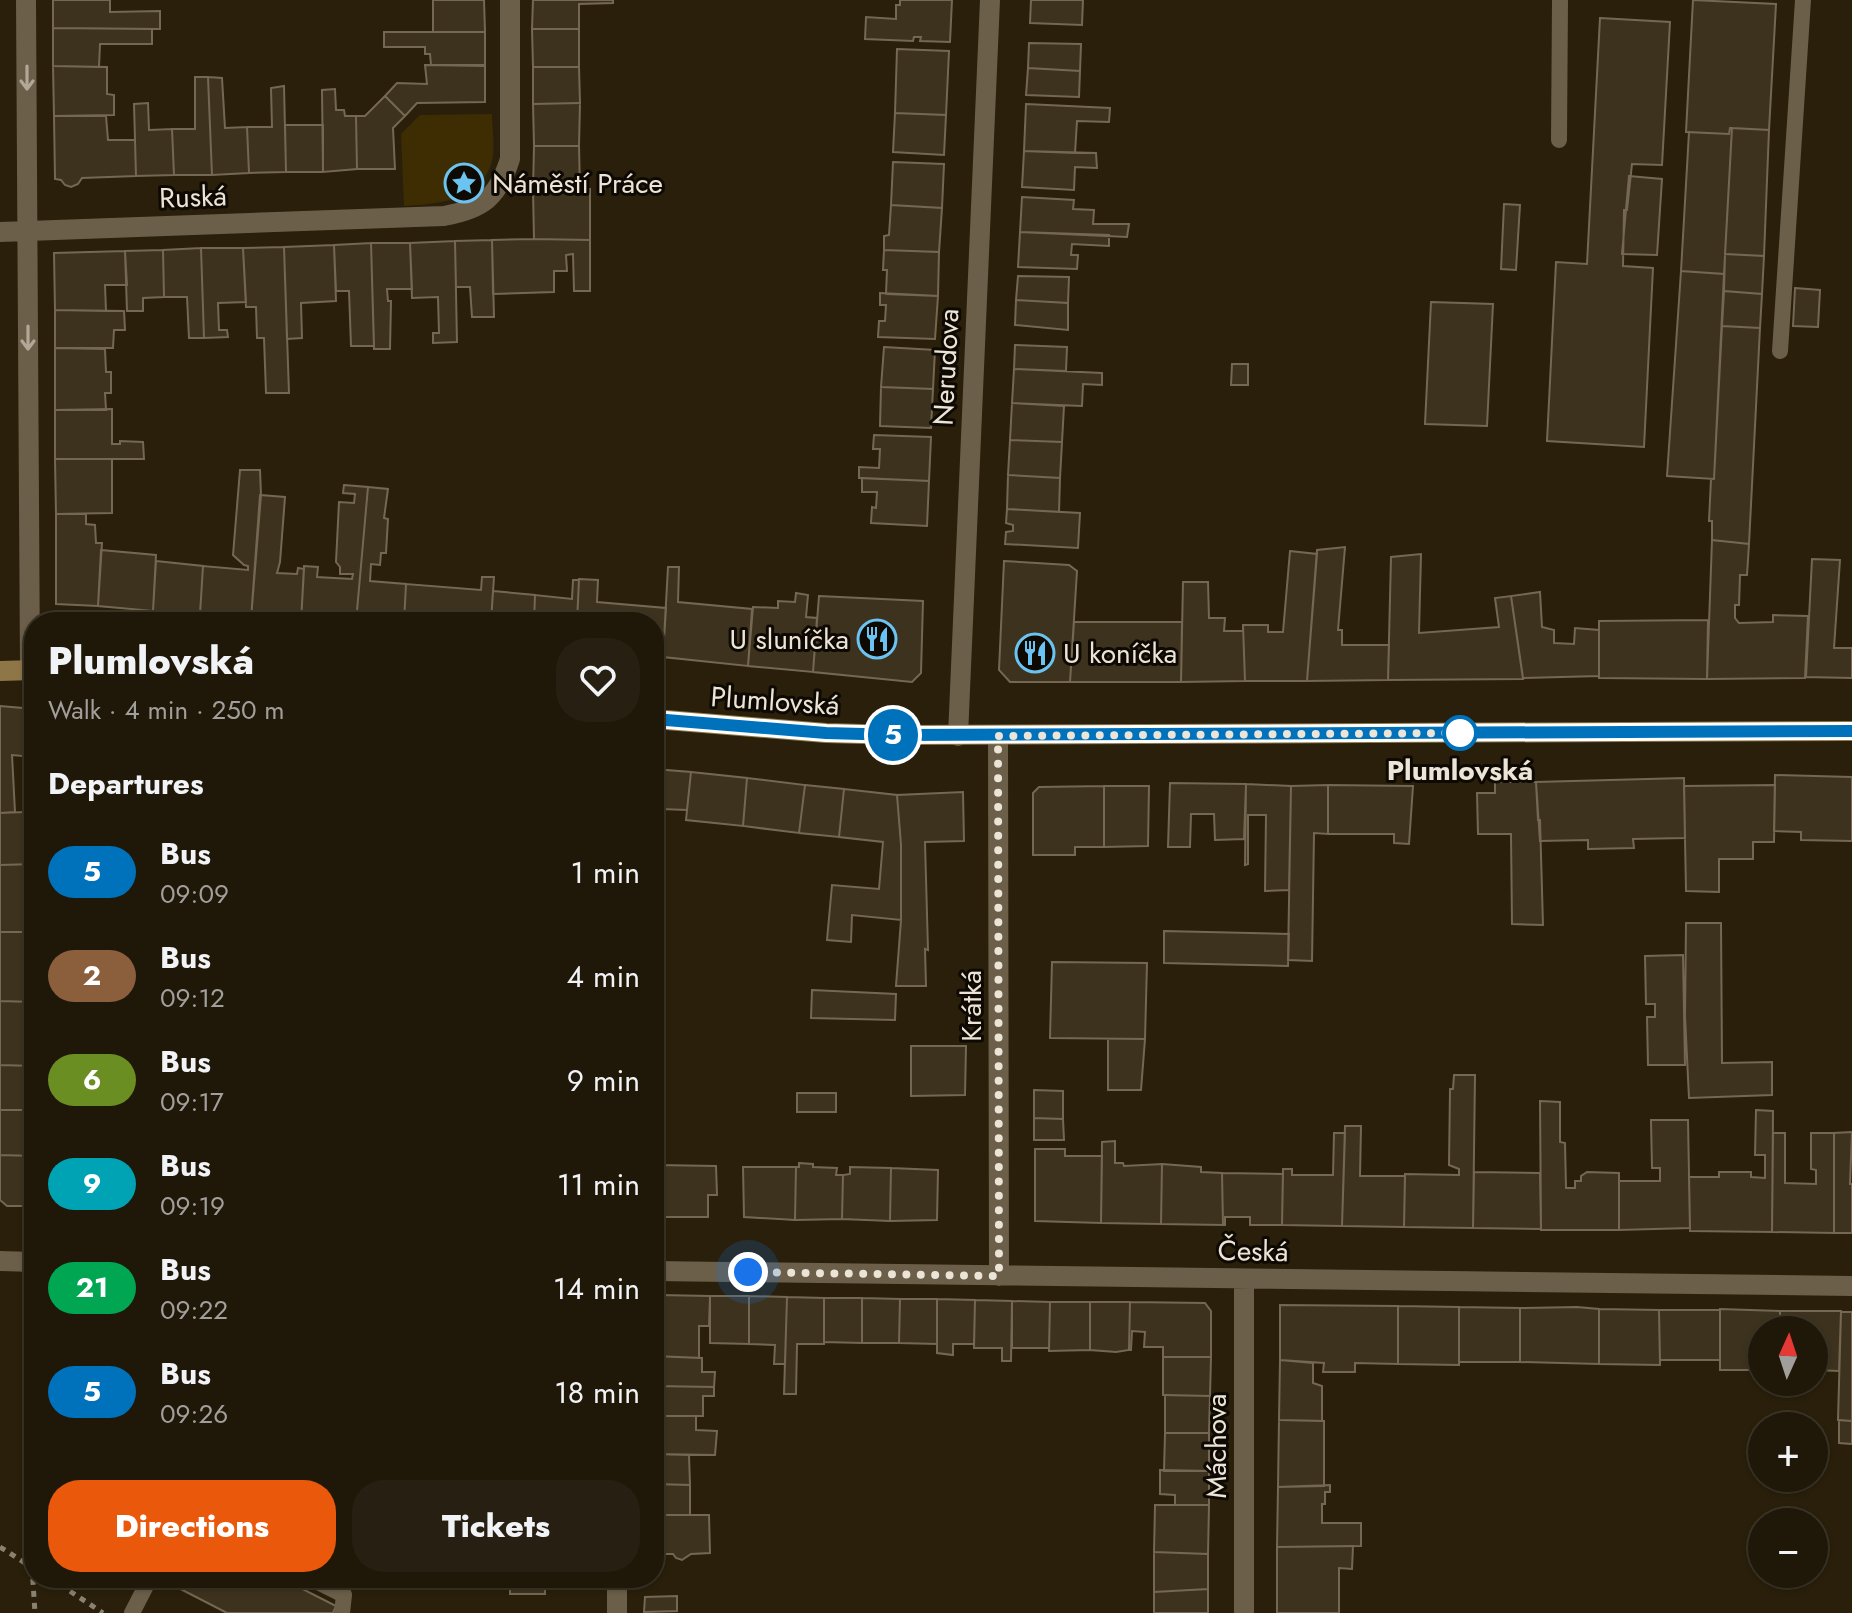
<!DOCTYPE html>
<html lang="en">
<head>
<meta charset="utf-8">
<style>
	body { margin:0; font-family:Jost,sans-serif; background:#272012; color:#f1f3f6; height:100vh; display:flex; flex-direction:column; font-size:30px; white-space:nowrap }
	* { box-sizing:border-box; margin:0 }
	p { font-size:26px; color:#a19f9c }
	.icon { flex:none; width:44px; height:44px; fill:none; stroke:currentColor; stroke-width:2; stroke-linecap:round; stroke-linejoin:round }
	.map { position:relative; flex:1; overflow:hidden }
	.details { position:absolute; left:24px; top:612px; width:640px; height:976px; display:flex; flex-direction:column; background:#1f1708; border-radius:32px; box-shadow:0 2px 6px #0004,0 0 0 2px #3c3629 }
	.details>* { flex:none }
	.badge { padding:0 16px; border-radius:26px; font-size:28px; line-height:52px }
	.needle { width:52px; rotate:3deg }
	.tools { position:absolute; left:1748px; top:1316px; display:grid; gap:16px }
	.tools a { display:grid; place-items:center; width:80px; height:80px; border-radius:50%; background:#1f1708; box-shadow:0 2px 6px #0004,0 0 0 2px #3c3629; font-size:40px }
	.you { position:absolute; width:40px; height:40px; margin:-20px; border:6px solid #fff; border-radius:50%; background:#1a73e8; box-shadow:0 0 0 12px #1a73e833 }
	.map>.badge { position:absolute; translate:-50% -50%; box-shadow:0 0 0 4px #fff }
	h2 { padding:0 24px; font-size:30px; line-height:72px }
	.round { display:grid; place-items:center; flex:none; width:84px; height:84px; border-radius:32px; background:#272012 }
	.headline { display:flex; align-items:center; justify-content:space-between; height:136px; padding:0 24px }
	h1 { font-size:38px; font-weight:800; line-height:60px }
	.button { display:flex; gap:16px; margin-top:auto; padding:16px 24px }
	.button a { flex:1; height:92px; border-radius:32px; background:#ea580c; color:#fff; font-size:32px; font-weight:800; line-height:92px; text-align:center }
	.button a+a { background:#272012; color:#f1f3f6 }
	ul { padding:0; list-style:none }
	li { display:flex; align-items:center; gap:24px; height:104px; padding:0 24px }
	li div { flex:1 }
	li b { display:block; font-size:30px }
	li em { font-style:normal }
	li .badge { min-width:88px; font-weight:700; text-align:center }
	.map>svg:first-child { display:block }
	.green { fill:#3e2c02 }
	.building { fill:#3d321d; stroke:#746852; stroke-width:2 }
	.lines { fill:none; stroke-linecap:round; stroke-linejoin:round }
	.path { stroke:#8a8271; stroke-width:5; stroke-dasharray:6 6; stroke-linecap:butt }
	.service { stroke:#6b5f49; stroke-width:16 }
	.minor { stroke:#6b5f49; stroke-width:20 }
	.secondary { stroke:#8e7647; stroke-width:20 }
	.oneway { stroke:#b1a897 }
	.line-casing { stroke:#fff; stroke-width:18 }
	.line { stroke:#0072bc; stroke-width:12 }
	.walk { stroke:#ebe4d7; stroke-width:8; stroke-dasharray:0 14.4 }
	.stop-dot { fill:#fff; stroke:#0072bc; stroke-width:4 }
	.labels { text-anchor:middle; dominant-baseline:central; stroke-width:6; stroke-linejoin:round; paint-order:stroke }
	.poi-label { font-size:28px; fill:#ebe4d7; stroke:#0e0a03; text-anchor:start }
	.street-label { font-size:28px; fill:#ebe4d7; stroke:#0e0a03 }
	.stop-label { font-size:28px; font-weight:bold; fill:#ebe4d7; stroke:#0e0a03 }
</style>
</head>
<body>
<div class="map">
<svg width="1852" height="1613" viewBox="0 0 1852 1613">
	<rect width="100%" height="100%" fill="#291f0a"/>
	<path class="green" d="M492,114c0,16 4,36 -1,51 -13,37 -56,39 -87,41l-3,-72 19,-19z"/>
	<path class="building" d="M53,0h57v12l50,-1v18l-107,-1z
		M433,0h51l1,32h-52z
		M533,0h80v3l-34,1v25h-47z
		M900,0h52l-2,42 -30,-1 1,-4h-7l-1,4 -48,-2 1,-22 30,2v-14h4z
		M1031,0h52l-1,25 -52,-2z
		M1693,0l83,4 -7,126 -39,-2 -1,6 -43,-2z
		M1600,18l70,4 -8,143 -30,-1 -5,46h-3l-1,56 30,2 -9,179 -97,-6 9,-179 31,2z
		M53,28l99,1v15h-52l-1,23 -46,-1z
		M532,29h47v38h-46z
		M384,32h101v33h-54l-1,-11h-5v-7h-41z
		M1029,43l52,1 -1,27 -52,-3z
		M897,49l52,2 -3,64 -51,-2z
		M425,65l60,1v36l-68,1 -12,13 -20,-20 12,-13 30,1z
		M53,66l54,1v27l7,1v20l-60,1z
		M533,67h46l1,36 -47,1z
		M1028,68l52,3 -1,26 -53,-2z
		M195,77h13l4,98h-38l-2,-46h23z
		M208,77l14,1 3,50 22,-1 2,46 -37,2z
		M284,86l2,86 -37,1 -2,-46h25l-1,-39z
		M335,89l1,21h8l1,6h11l1,53 -34,3 -1,-82z
		M385,96l20,20 -12,12 2,41h-38l-1,-53h9z
		M148,103l1,27 23,-1 2,46 -38,1 -2,-72z
		M580,103l-1,43h-45l-1,-42z
		M1026,104l84,4 -1,14 -32,-1 -2,32 -51,-2z
		M895,113l51,2 -2,40 -51,-3z
		M54,116h52l2,24h27l1,36 -54,2 -4,6 -7,3 -6,-2 -4,-5 -6,-1z
		M285,125h38v47h-37z
		M1730,128h2l-8,146 -43,-3 8,-139 40,2z
		M1732,128l37,2 -5,126 -39,-2z
		M534,146h45l1,44h-47z
		M1024,151l72,2 1,15 -22,-1 -1,23 -52,-3z
		M893,162l51,2 -2,44 -51,-3z
		M1629,176l33,3 -5,76 -35,-1z
		M590,189v51l-56,-1 -1,-49z
		M1022,197l52,3 -1,9 21,1 -1,14h36l-2,13 -107,-5z
		M1504,204l16,1 -4,65 -15,-1z
		M891,205l51,3 -3,44 -55,-2v-14l5,-1z
		M1020,232l89,3v11l-37,-2 -1,11h7l-1,14 -59,-2z
		M534,239l56,1v51h-16l-1,-37 -7,1 1,16h-13v21l-61,2 -1,-54z
		M492,240l2,77h-22l-2,-30h-14l-1,-46z
		M455,241l2,101 -24,1v-10h6l-1,-36 -26,1 -2,-55z
		M371,243l3,103h-23l-2,-55h-13l-2,-46z
		M371,243h39l2,46h-25l1,12h3l-1,48h-16z
		M334,245l2,56 -35,2 1,35 -15,1 -3,-92z
		M284,247l5,146h-23l-2,-55h-7l-1,-31h-10l-3,-59z
		M201,248l3,90h-15l-2,-41h-23l-1,-47z
		M201,248h42l3,54 -28,1 1,27h8l1,7 -24,1z
		M163,250l1,47 -21,1v13h-16l-2,-60z
		M884,250l55,2 -1,44 -52,-2 1,-24h-4z
		M125,251l2,34h-22l1,26 -51,-1 -1,-57z
		M1725,254l39,2 -2,38 -38,-3z
		M1681,271l43,3 -10,205 -47,-3z
		M1018,276l51,1 -1,26 -52,-3z
		M1795,288l25,2 -2,37 -25,-1z
		M1724,291l38,3 -2,34 -38,-2z
		M880,293l58,3 -3,43 -57,-2 1,-16h6l1,-16h-6z
		M1016,300l52,3v27l-53,-5z
		M1431,302l62,2 -6,122 -62,-2z
		M55,310l69,1 1,19h-11l-1,18h-58z
		M1722,326l38,2 -11,216 -37,-4v-19h-3l2,-42h3z
		M1015,345l52,2 -1,24 -52,-2z
		M884,347l51,3 -2,39 -52,-2z
		M55,348l50,1 1,23h5v21h-6l1,17h-51z
		M1232,364h16v21h-17z
		M1014,369l88,4v12l-19,-1 -1,22 -70,-3z
		M881,387l52,2 -2,39 -51,-2z
		M1012,403l52,3 -2,36 -52,-2z
		M112,409v35h8v-3l23,1 1,17h-89v-49z
		M874,435l57,2 -2,44 -70,-3v-11l20,1 1,-19h-7z
		M1010,440l52,2 -2,36 -52,-3z
		M55,459h57v54l-56,1z
		M240,470h20l1,25 -10,124 -51,-5 3,-48 45,4v-4l-4,-1 -11,-10z
		M1008,475l52,3 -1,34 -52,-3z
		M862,478l67,3 -2,45 -56,-3 1,-16 4,1 1,-16h-15z
		M344,485l24,2 -12,135h-55l3,-56 14,1 -1,10 35,2 1,-5h-13v-7l-4,-5 3,-60 15,1 1,-9 -12,-1z
		M368,487l20,2 -4,29 4,1 -2,34h-5l-1,12 -9,-1 -1,17 36,3 -2,38h-48z
		M260,495l25,2 -5,65 -3,11 20,1 1,-6 6,1 -3,53 -50,-3z
		M1007,509l73,4 -2,35 -73,-4 1,-12 7,-1v-6l-7,-2z
		M56,514h30v10l9,1 1,18h6l-4,63 -42,-2z
		M1712,540l37,4 -2,31h-7l-1,30h-4v13l4,5 34,-1v-7l35,1 -3,62 -98,1z
		M1345,547l-7,83h4v15h47l-1,35 -81,1 10,-131z
		M101,550l55,5 -3,56 -55,-5z
		M1290,551l27,3 -10,127h-62l-2,-56h25v7h15z
		M1421,554l-2,79 80,-6 -4,-29 16,-2 12,83 -135,1 3,-123z
		M1812,559l28,1 -6,88h18v30l-46,-1z
		M156,561l47,5 -3,48 -47,-3z
		M1004,561l65,4 8,6 -7,111h-60l-11,-12z
		M668,567h11l-1,35 74,7 -4,57 -85,-9z
		M482,577h12l-3,45h-87l2,-38 75,6z
		M579,579l19,1 -1,22 69,6 -3,49 -9,-1v-34h-77z
		M573,580h6l-2,42h-43l1,-27 37,4z
		M1183,582h25l1,36h16l-1,13h19v-6l2,56 -64,1z
		M493,591l42,4 -1,27h-43z
		M1540,592l2,35 12,3v13l20,1 1,-16 24,2v46l-76,2 -12,-82z
		M796,593l12,2 -2,22 11,1 -4,54 -65,-6 5,-59 25,1v-7l17,1z
		M819,596l104,5 -2,72 -9,9 -99,-10z
		M1708,620l-1,59 -108,-1v-57z
		M1074,622h108l-1,60h-111z
		M0,706l34,3v48l-22,-2 3,57 -15,1z
		M654,769l37,3 -4,38 -26,-1 -5,52z
		M691,772l56,6 -4,48 -57,-6z
		M1775,775l77,2v64l-51,-1v-8l-27,-1z
		M747,778l58,7 -6,48 -56,-7z
		M1684,778l1,60 -52,1 1,9 -46,1v-9l-48,1 -4,-59z
		M1495,782h41l2,38h2l3,105 -31,-1 -1,-90h-33l-1,-41h18z
		M1170,783l76,1 -2,55 -29,1 -1,-26h-23l-1,33h-22z
		M1246,784l45,2 -2,104 -24,1 1,-76h-18v49l-3,1z
		M805,785l39,4 -5,48 -40,-4z
		M1328,785l85,1 -4,58 -15,-1v-9h-66z
		M1328,785v49l-14,-1 -2,128 -24,-1 3,-174z
		M1775,785l-1,57h-21v17h-34v33l-33,-1 -2,-105z
		M1104,786h45l-1,60 -44,1z
		M1104,786v61h-29v8h-42v-62l6,-6z
		M844,789l53,6 4,50v75l-49,-5 -1,27 -24,-2 5,-55 47,4 4,-47 -44,-5z
		M963,792l1,49 -39,1 3,108 -3,-1 1,37h-30l5,-66v-75l-4,-50z
		M25,812l2,32 7,-1v21l-34,1v-52z
		M34,864v68h-34v-67z
		M1686,923h35l1,140 50,-1v33l-83,3 -4,-82z
		M1164,931l125,3 -1,32 -124,-3z
		M0,932h34v70l-34,-1z
		M1683,955l2,110h-37l-1,-48h8v-13h-9l-1,-48z
		M1052,962l95,1 -2,76 -95,-1z
		M812,990l84,4 -1,26 -84,-2z
		M0,1001l34,1v64l-34,-1z
		M1108,1039h37l-4,51h-33z
		M911,1046h55l-1,49 -54,1z
		M0,1065l34,1v44h-34z
		M1454,1075h21l-2,153 -69,-1 1,-53 54,1v-6l-10,-4 1,-76h3z
		M1034,1090l29,1v28l-29,-1z
		M797,1093h39v19h-39z
		M1540,1101l20,1v40l5,1 1,45h9v-7h6v-5l6,-4 32,1v57h-78z
		M0,1110h34v46l-34,-1z
		M1756,1110l17,1 -1,121 -82,-1 -1,-54h30v-5h32v5l14,1v-23h-10z
		M1034,1118l29,1 1,21h-30z
		M1651,1120h37l2,108 -71,2v-49h41v-13h-8z
		M1345,1126h16l-1,50h45l-1,51 -62,-1z
		M1852,1132l-2,52h2v49h-18v-100z
		M1334,1133h11l-3,93 -60,-1 1,-56h9v6h41z
		M1773,1133h12v50l31,1v-14l-5,-1v-36h23v100l-62,-1z
		M1115,1141v22h8l1,3 38,-2 -1,60 -60,-1 1,-81z
		M1035,1149h30v7h37l-1,67 -66,-2z
		M0,1155l34,1v50h-27l-7,-6z
		M799,1163l14,1v3l24,1 -1,7h7l-1,44 -47,1 1,-53h3z
		M1162,1164l39,3v5l21,1 1,52 -62,-1z
		M657,1165l59,1 1,29h-9v22h-51z
		M743,1167h53l-1,53 -51,-3z
		M850,1167l41,1 -1,53 -48,-2 1,-44 7,-1z
		M891,1168l47,2 -1,50 -47,1z
		M1474,1172l66,1 1,56 -68,-1z
		M1222,1173l61,1 -1,51h-32v-8h-25v8h-2z
		M659,1295l51,1 -1,30h-10v32l-45,-2v-56z
		M710,1296h39v48l-39,-1z
		M749,1296l38,1 -2,67h-11l1,-19 -26,-1z
		M787,1297l37,1v46h-27l-1,50h-12z
		M824,1298h38v45l-38,-1z
		M862,1298l38,1 -1,44h-37z
		M900,1299h37v45l-38,-1z
		M937,1299l38,1 -1,44h-21v11l-16,-2z
		M975,1300l37,1 -1,60h-9v-13h-28z
		M1012,1301l38,1 -1,46h-37z
		M1050,1302h40v48l-41,1z
		M1090,1302h40l-1,48 -13,2 -26,-2z
		M1130,1302l75,1 6,8v46h-48v-10h-19l1,-15 -13,-1 -1,19h-2z
		M1280,1305l118,1v58l-43,-1v9h-32l1,-9 -44,-3z
		M1398,1306l61,1v58l-61,-1z
		M1459,1307l61,1v54h-61z
		M1577,1307l22,2v55l-79,-2v-54z
		M1599,1309l60,1 1,55 -61,-1z
		M1720,1309l60,2v19h-18v40h-42z
		M1659,1310h61v50h-60z
		M1780,1311h61l-2,60 -25,-1v-40h-34z
		M1841,1312h11v109l-14,-1z
		M29,1335h5v150h-7z
		M654,1356l48,2v14h13l-1,15 -60,-1z
		M1163,1357h48l-1,39 -47,-1z
		M1280,1360l33,3v20l9,3v35l-43,-1z
		M654,1386l60,1v9h-11v20h-49z
		M1165,1395l45,1 -1,37h-44z
		M654,1416h42v14l21,1 -2,24 -61,-1z
		M1279,1420l45,1v65l-46,1z
		M1839,1420l13,1v23l-13,-1z
		M1165,1433h44v38h-45z
		M654,1454l35,1 1,30 -36,-1z
		M1160,1470l49,1v34h-34v-10l-15,-1z
		M654,1484l36,1v30h-36z
		M1330,1485v7h-5v12h-3v19h39v23l-84,1 1,-60z
		M1155,1505h54l-1,49 -54,-2z
		M654,1515h55l1,38 -19,1 -9,6 -6,-2 -3,-4h-19z
		M1353,1546l-1,23 -13,-1v45h-62v-66z
		M1154,1552l54,2v35l-54,3z
		M164,1578h117l55,28 -3,7h-106l-64,-33z
		M510,1578h60l-1,10h-24v6h-35z
		M1208,1589v24h-54v-21z
		M677,1596v15l-33,1 1,-15z"/>
	<g class="lines">
		<path class="path" d="M0,1547l33,21
			M32,1567l3,46
			M50,1578l53,35"/>
		<path class="service" d="M1559,140l1,-140
			M1780,351l23,-351
			M310,1578l34,17 -2,18
			M132,1613l18,-35"/>
		<path class="minor" d="M26,0l4,670
			M0,232l444,-16c39,-7 54,-19 66,-57v-159
			M958,736l32,-736
			M998,736l1,540
			M0,1261l34,1
			M654,1271l1198,15
			M617,1613v-35
			M1244,1613v-334"/>
		<path class="secondary" d="M0,671l34,-1
			M654,719l172,14 73,2 953,-4"/>
	</g>
	<defs><path id="oneway-shaft" d="M-6 0H5M1.5-3L5.5 0L1.5 3" fill="none" stroke-width="1.6" stroke-linecap="round" stroke-linejoin="round" transform="scale(2)"/></defs>
	<g class="oneway">
		<use href="#oneway-shaft" transform="translate(27 78) rotate(90)"/>
		<use href="#oneway-shaft" transform="translate(28 338) rotate(90)"/>
	</g>
	<g class="lines">
		<defs>
			<path id="line" d="M654,719l172,14 73,2 953,-4"/>
		</defs>
		<use href="#line" class="line-casing"/>
		<use href="#line" class="line"/>
		<path class="walk" d="M748,1272l251,4 -1,-540 462,-3"/>
	</g>
	<defs>
		<symbol id="sight-ring" viewBox="-11 -11 22 22"><circle r="9.5" fill="#0e0a03" stroke="#6ac3f1" stroke-width="1.5"/><path d="M0-6L1.8-2.2L6-1.7L2.9 1.2L3.7 5.4L0 3.3L-3.7 5.4L-2.9 1.2L-6-1.7L-1.8-2.2Z" fill="#6ac3f1"/></symbol>
		<symbol id="restaurant-ring" viewBox="-11 -11 22 22"><circle r="9.5" fill="#0e0a03" stroke="#6ac3f1" stroke-width="1.5"/><path d="M-5-6h1v4h1v-4h1v4h1v-4h1v5L-1.5 .5V6h-2V.5L-5-1ZM5-6V6H3V1.5H1.5Q1.5-4 5-6Z" fill="#6ac3f1"/></symbol>
	</defs>
	<g fill-rule="evenodd">
		<use href="#sight-ring" x="442" y="161" width="44" height="44"/>
		<use href="#restaurant-ring" x="855" y="617" width="44" height="44"/>
		<use href="#restaurant-ring" x="1013" y="631" width="44" height="44"/>
	</g>
	<circle class="stop-dot" cx="1460" cy="733" r="16"/>
	<g class="labels">
		<g class="poi-label">
			<text x="492" y="183">Náměstí Práce</text>
			<text x="849" y="639" text-anchor="end">U sluníčka</text>
			<text x="1063" y="653">U koníčka</text>
		</g>
		<g class="street-label">
			<text transform="translate(193 197) rotate(-2)">Ruská</text>
			<text transform="translate(946 367) rotate(-87)">Nerudova</text>
			<text transform="translate(775 701) rotate(4)">Plumlovská</text>
			<text transform="translate(971 1006) rotate(-90)">Krátká</text>
			<text transform="translate(1253 1251) rotate(1)">Česká</text>
			<text transform="translate(1216 1446) rotate(-90)">Máchova</text>
		</g>
		<g class="stop-label">
			<text x="1460" y="770">Plumlovská</text>
		</g>
	</g>
</svg>
<div class="tools">
<a><svg class="needle" viewBox="-14 -14 28 28"><path d="M0-13l5 13h-10z" fill="#e53935"/><path d="M0 13l5-13h-10z" fill="#a19f9c"/></svg></a>
<a>+</a>
<a>−</a>
</div>
<div class="you" style="left:748px;top:1272px"></div>
<b class="badge" style="left:893px;top:735px;background:#0072bc;color:#fff">5</b>
<section class="details">
<div class="headline"><div><h1>Plumlovská</h1><p>Walk · 4 min · 250 m</p></div><a class="round"><svg class="icon" aria-label="heart" viewBox="0 0 24 24"><path d="M12 20l-8-8c-3-5 5-10 8-4 3-6 11-1 8 4z"/></svg></a></div>
<h2>Departures</h2>
<ul>
<li><span class="badge" style="background:#0072bc;color:#fff">5</span><div><b>Bus</b><p>09:09</p></div><em>1 min</em></li>
<li><span class="badge" style="background:#8b5e3c;color:#fff">2</span><div><b>Bus</b><p>09:12</p></div><em>4 min</em></li>
<li><span class="badge" style="background:#6b8e23;color:#fff">6</span><div><b>Bus</b><p>09:17</p></div><em>9 min</em></li>
<li><span class="badge" style="background:#00a3b4;color:#fff">9</span><div><b>Bus</b><p>09:19</p></div><em>11 min</em></li>
<li><span class="badge" style="background:#00a651;color:#fff">21</span><div><b>Bus</b><p>09:22</p></div><em>14 min</em></li>
<li><span class="badge" style="background:#0072bc;color:#fff">5</span><div><b>Bus</b><p>09:26</p></div><em>18 min</em></li>
</ul>
<div class="button"><a>Directions</a><a>Tickets</a></div>
</section>
</div>
</body>
</html>
